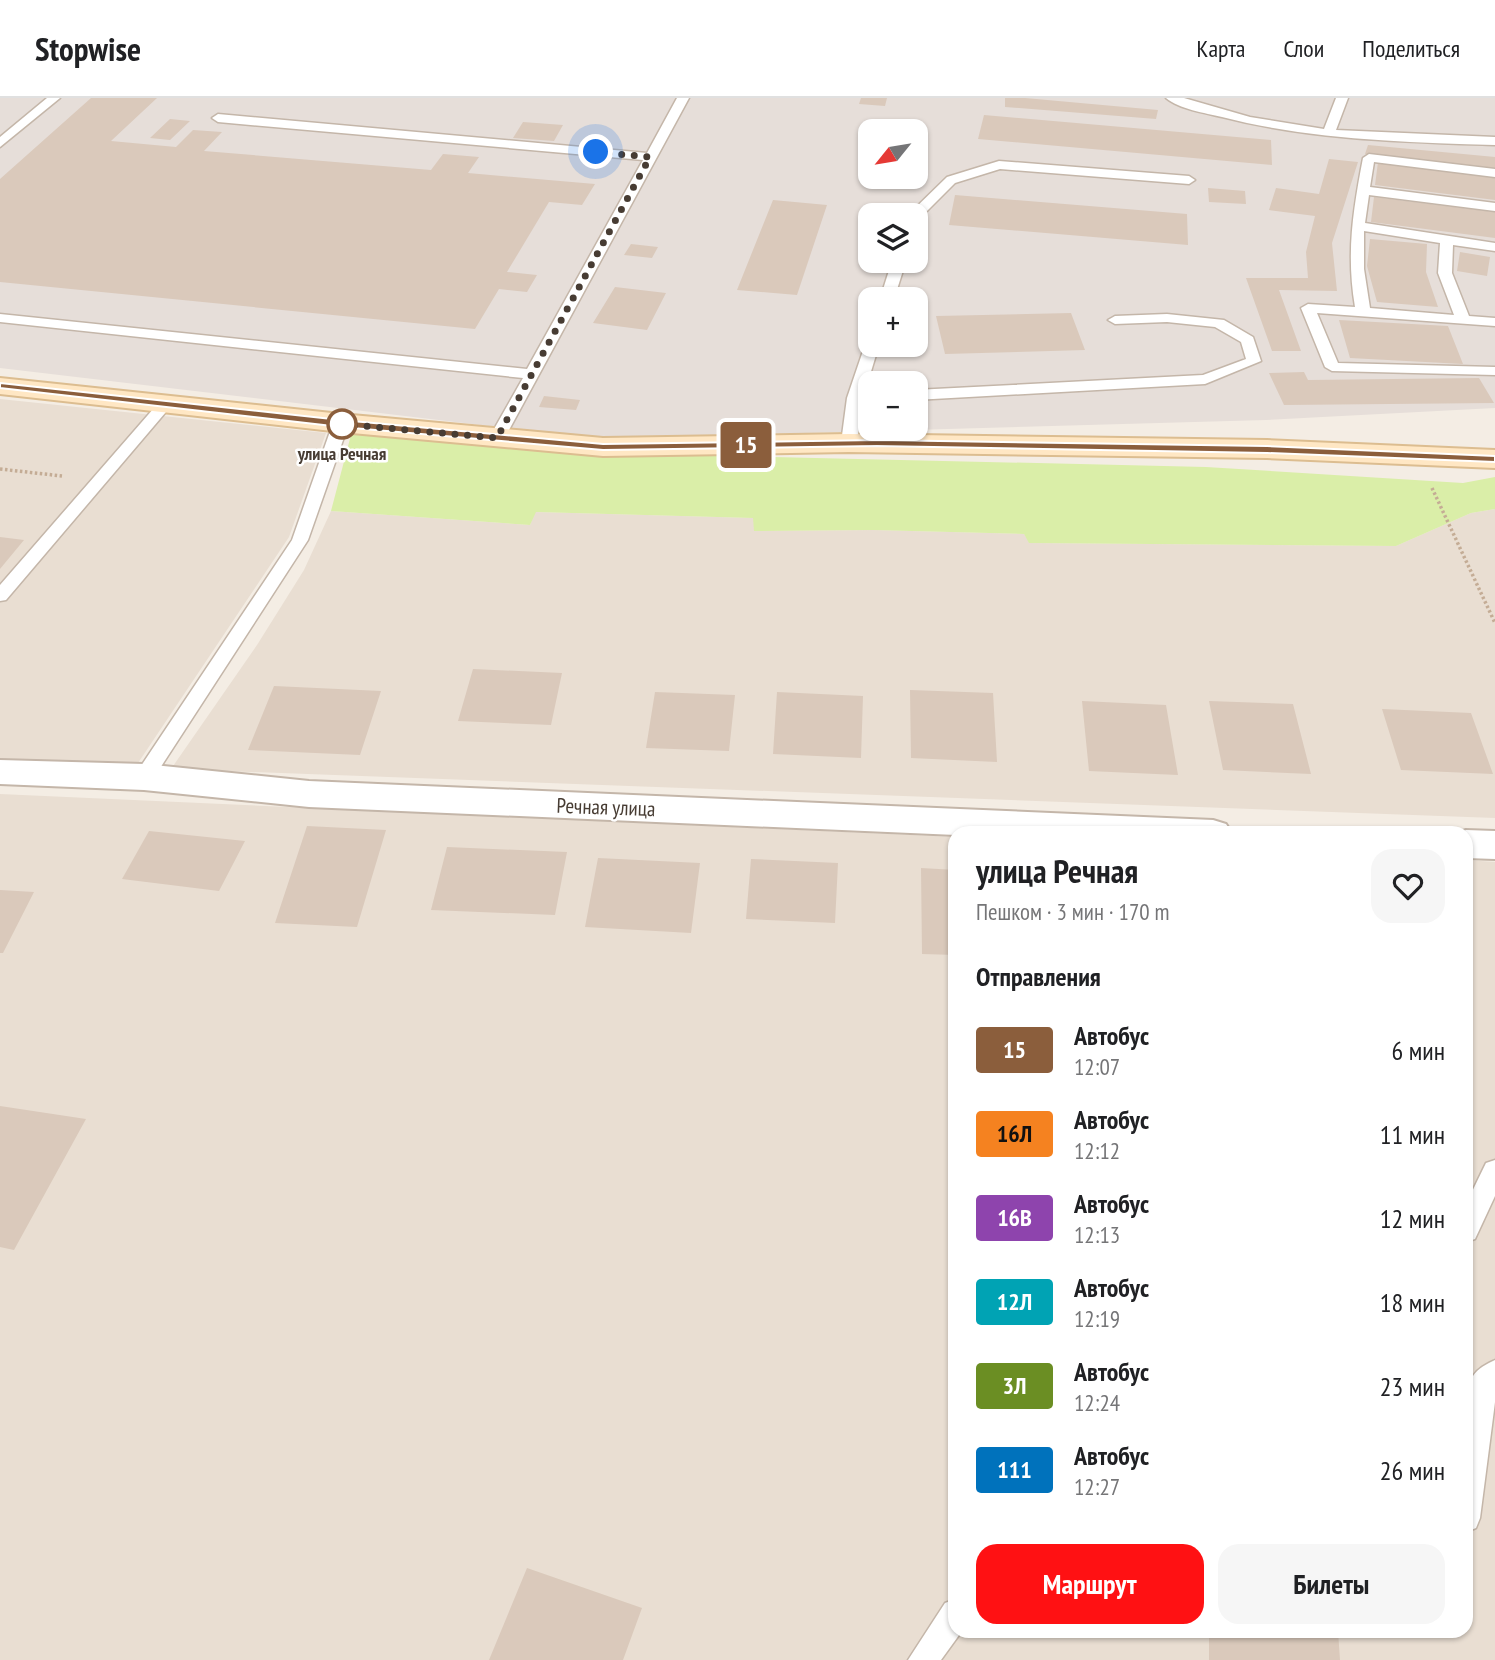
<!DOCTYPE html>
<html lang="ru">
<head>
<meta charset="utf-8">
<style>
	body { margin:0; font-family:"PT Sans Narrow",sans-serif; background:#f6f6f6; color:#202124; height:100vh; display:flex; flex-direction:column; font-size:26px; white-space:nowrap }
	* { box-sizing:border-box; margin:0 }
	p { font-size:23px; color:#757577 }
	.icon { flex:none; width:38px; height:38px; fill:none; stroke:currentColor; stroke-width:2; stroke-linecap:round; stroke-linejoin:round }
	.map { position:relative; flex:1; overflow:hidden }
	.drawer { position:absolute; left:948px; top:728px; width:525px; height:812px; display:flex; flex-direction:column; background:#fff; border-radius:21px; box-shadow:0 2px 5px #0004 }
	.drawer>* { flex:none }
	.badge { padding:0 14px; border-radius:5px; font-size:24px; line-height:46px }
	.needle { width:46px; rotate:240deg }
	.tools { position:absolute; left:858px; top:21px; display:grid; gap:14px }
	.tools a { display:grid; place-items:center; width:70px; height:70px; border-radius:14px; background:#fff; box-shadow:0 2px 5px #0004; font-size:35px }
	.you { position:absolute; width:35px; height:35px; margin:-18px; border:5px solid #fff; border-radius:50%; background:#1a73e8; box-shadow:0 0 0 10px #1a73e833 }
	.map>.badge { position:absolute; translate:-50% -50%; box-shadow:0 0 0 4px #fff }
	h2 { padding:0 28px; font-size:26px; line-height:63px }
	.round { display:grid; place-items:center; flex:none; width:74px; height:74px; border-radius:21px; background:#f6f6f6 }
	.summary { display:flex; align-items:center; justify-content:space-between; height:119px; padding:0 28px }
	h1 { font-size:33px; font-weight:600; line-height:52px }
	.button { display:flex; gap:14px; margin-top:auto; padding:14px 28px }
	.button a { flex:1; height:80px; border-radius:21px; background:#ff1113; color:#fff; font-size:28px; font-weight:600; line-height:80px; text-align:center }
	.button a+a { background:#f6f6f6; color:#202124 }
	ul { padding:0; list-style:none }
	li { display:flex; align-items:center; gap:21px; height:84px; padding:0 28px }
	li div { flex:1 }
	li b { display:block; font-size:26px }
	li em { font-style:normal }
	li .badge { min-width:77px; font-weight:700; text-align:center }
	header { display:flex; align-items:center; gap:42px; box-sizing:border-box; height:98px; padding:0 35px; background:#fff; border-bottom:2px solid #e0e0e0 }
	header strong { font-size:33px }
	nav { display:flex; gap:38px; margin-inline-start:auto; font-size:24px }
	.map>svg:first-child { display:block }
	.residential { fill:#e9ded2 }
	.industrial { fill:#e6ded9; fill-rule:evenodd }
	.green { fill:#daeea8 }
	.building { fill:#dac9bb }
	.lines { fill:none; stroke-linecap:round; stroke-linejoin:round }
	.lane-casing { stroke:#c4b6a9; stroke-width:3 }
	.street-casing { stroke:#c4b6a9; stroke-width:4 }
	.secondary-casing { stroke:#dcbd90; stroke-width:4 }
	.path { stroke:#c4ac95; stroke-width:3.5; stroke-dasharray:2.5 2.5; stroke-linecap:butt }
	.lane { fill:#fff; fill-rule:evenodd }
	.street { fill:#fff; fill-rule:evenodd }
	.secondary { fill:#ffe7c4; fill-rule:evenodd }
	.line { fill:#8b5e3c; stroke:#fff; stroke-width:2 }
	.walk { stroke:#473c33; stroke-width:7; stroke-dasharray:0 12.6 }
	.stop-dot { fill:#fff; stroke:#8b5e3c; stroke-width:3.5 }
	.labels { text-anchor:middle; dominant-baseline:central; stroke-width:5; stroke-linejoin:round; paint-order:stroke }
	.far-stop-label { font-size:18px; font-weight:bold; fill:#473c33; stroke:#fff }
	.street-label { font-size:21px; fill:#473c33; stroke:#fff }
</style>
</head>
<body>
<header>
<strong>Stopwise</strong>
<nav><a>Карта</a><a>Слои</a><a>Поделиться</a></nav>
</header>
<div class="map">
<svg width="1495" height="1562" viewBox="0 0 1495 1562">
	<rect width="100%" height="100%" fill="#f4ede4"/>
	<path class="residential" d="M0,301l326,34 -37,104 -153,229 -136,-7z
		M1495,411v309l-1324,-49 86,-124 47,-75 27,-59 199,14 5,-13 219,6 1,13 118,-1 151,4 6,9 366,3 75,-33z
		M0,696l955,43 1,794h510v-771l29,2v798h-1495z"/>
	<path class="industrial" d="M0,0h1495v310l-229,12 -667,19 -599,-71zM870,33h45v46h-45zM870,117h45v46h-45zM870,201h45v46h-45zM870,285h45v46h-45z"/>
	<path class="green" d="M352,333l250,22 604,14 257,16 32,-6v32l-24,4 -75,33 -367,-3 -5,-9 -151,-4 -119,1 -1,-13 -217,-6 -6,13 -199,-14z"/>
	<path class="building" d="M91,0h66l-46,43 65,6 17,-17 29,2 -18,19 227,19 12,-16 36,3 -11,16 127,11 -13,21 -33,-3 -42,70 30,3 -10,17 -28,-3 -24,40 -475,-47v-103z
		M861,0h26l-2,8 -26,-2z
		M1005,0h20l133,12 -2,9 -151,-12z
		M984,17l287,25 1,25 -294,-26z
		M170,21l20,2 -20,19 -20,-2z
		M523,24l40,3 -9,16 -41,-3z
		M1368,47l127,12v11l-130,-14z
		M1329,61l29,3 -26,81 5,48 -58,-1 22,61h-29l-26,-73h62l-2,-26 9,-36 -46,-6 7,-22 43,6z
		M1378,64l117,14v24l-120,-15z
		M1208,90l37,3 1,13 -37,-2z
		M955,97l232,19 1,31 -239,-20z
		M1374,99l121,15v26l-124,-16z
		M773,102l54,5 -30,90 -60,-5z
		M1370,141l57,5 -1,28 12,35 -61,-5 -10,-36z
		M631,146l27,3 -6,11 -28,-3z
		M1460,154l30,5 -3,19 -30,-5z
		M615,189l51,6 -19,37 -54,-7z
		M1071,215l14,37 -140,4 -9,-38z
		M1339,222l109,6 15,38 -113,-6z
		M1304,274l4,8 171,-2 15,25 -210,2 -15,-32z
		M544,298l36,4 -4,10 -37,-3z
		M0,439l24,3 -24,29z
		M473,571l89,4 -11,52 -93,-4z
		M274,588l107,5 -21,64 -112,-5z
		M910,592l83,3 4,69 -86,-4z
		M655,594l80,3 -6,56 -83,-3z
		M777,594l86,4 -2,62 -88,-4z
		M1082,603l84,4 12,70 -89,-4z
		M1209,603l84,3 18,70 -88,-4z
		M1382,611l89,4 22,61 -92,-4z
		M307,728l79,4 -29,97 -82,-4z
		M149,733l96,10 -26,50 -97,-12z
		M447,749l120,5 -12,63 -124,-5z
		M598,760l102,5 -9,70 -106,-6z
		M751,761l87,4 -3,60 -89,-4z
		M921,770l35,2v85l-34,-1z
		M0,792l34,2 -31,61h-3z
		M0,1008l86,13 -72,131 -14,-3z
		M527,1470l115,40 -19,52h-134z
		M1209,1533h129l2,29h-131z"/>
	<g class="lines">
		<defs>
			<path id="lane" d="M47,0h13l-60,49v-10z
				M677,0h12l-186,343h-12l-2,-3 34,-60 -523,-56v-8l527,55 116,-209 -425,-38 -6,-4 6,-4 429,39z
				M1166,0h18l66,19 74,12 12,-31h12l-12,32 159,7v8c-92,-3 -184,-5 -273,-28 -17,-4 -43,-8 -56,-19z
				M1369,56l126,15v8l-121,-15 -4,25 125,16v8l-126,-16 -4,28 130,20v8l-42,-6 -1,28 17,43 26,2v8l-178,-13 21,50 157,4v8l-163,-4 -7,-4 -24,-59 7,-4 47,3c-9,-53 -2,-97 8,-149zM1364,133l76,12 -2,30 16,42 -84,-7 -6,-39z
				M999,63l190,15 6,4 -6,4 -189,-15 -45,14 -35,35 -12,-3 39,-38z
				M892,163h14l-12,38h-14z
				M1167,216l57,6 29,17 8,24 -56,23 -290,16v-10l288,-15 43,-16 -5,-17 -26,-15 -48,-5 -52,2 -7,-4 7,-4z
				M870,243v4h9l-16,53 -6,45 -8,5 -8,-5 6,-45 18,-53z
				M166,300l8,5 -3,3 -165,194 -6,1v-16l161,-185z
				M341,320l8,5 -41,117 -157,242h-14l-3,-5 3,-5 155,-232 41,-117z
				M1495,1062v36l-20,43 -9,3v-38l20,-41z
				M1495,1262v42l-15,116 -4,10 -10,4c0,-32 -7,-132 7,-156 5,-8 14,-12 22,-16z
				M956,1501v32h6l-21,29h-33l37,-57z"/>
			<path id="street" d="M0,662l144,4 165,17 904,39 13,4 6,9 -276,2 -647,-28 -165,-17 -144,-6z
				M1466,732l29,1v28l-29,-1v-25h-9z"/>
			<path id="secondary" d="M0,280l341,36 262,24 246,-4 418,6 228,10v18l-228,-10 -418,-6 -246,4 -262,-24 -341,-38z"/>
		</defs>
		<use href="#lane" class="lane-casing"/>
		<use href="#street" class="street-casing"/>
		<use href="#secondary" class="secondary-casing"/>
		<path class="path" d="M0,371l62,7
			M1432,390l63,135"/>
		<use href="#lane" class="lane"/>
		<use href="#street" class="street"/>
		<use href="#secondary" class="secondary"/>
	</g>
	<path class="line" d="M0,285l341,37 262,24 274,-4 390,6 228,10v6l-228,-9 -390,-7 -274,4 -262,-23 -341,-39z"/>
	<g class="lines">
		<path class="walk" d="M342,326l155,14 153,-281 -54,-5"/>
	</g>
	<circle class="stop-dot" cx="342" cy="326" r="14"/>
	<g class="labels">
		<g class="far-stop-label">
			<text x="342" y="355">улица Речная</text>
		</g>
		<g class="street-label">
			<text transform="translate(606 709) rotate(2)">Речная улица</text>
		</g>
	</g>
</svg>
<div class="tools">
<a><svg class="needle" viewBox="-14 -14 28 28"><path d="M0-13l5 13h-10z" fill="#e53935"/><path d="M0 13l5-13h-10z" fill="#757577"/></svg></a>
<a><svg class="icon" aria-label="layers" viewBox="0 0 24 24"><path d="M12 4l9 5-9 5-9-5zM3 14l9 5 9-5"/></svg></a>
<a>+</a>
<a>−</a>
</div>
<div class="you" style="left:596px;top:54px"></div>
<b class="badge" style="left:746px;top:347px;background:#8b5e3c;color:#fff">15</b>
<section class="drawer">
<div class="summary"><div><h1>улица Речная</h1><p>Пешком · 3 мин · 170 m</p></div><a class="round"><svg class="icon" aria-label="heart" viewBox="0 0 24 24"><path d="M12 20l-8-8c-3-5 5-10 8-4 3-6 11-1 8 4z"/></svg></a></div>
<h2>Отправления</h2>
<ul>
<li><span class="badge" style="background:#8b5e3c;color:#fff">15</span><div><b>Автобус</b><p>12:07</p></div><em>6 мин</em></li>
<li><span class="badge" style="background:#f58220;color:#111">16Л</span><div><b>Автобус</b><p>12:12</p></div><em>11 мин</em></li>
<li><span class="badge" style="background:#8e44ad;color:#fff">16В</span><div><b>Автобус</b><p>12:13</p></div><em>12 мин</em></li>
<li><span class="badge" style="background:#00a3b4;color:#fff">12Л</span><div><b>Автобус</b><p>12:19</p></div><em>18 мин</em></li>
<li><span class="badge" style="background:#6b8e23;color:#fff">3Л</span><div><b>Автобус</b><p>12:24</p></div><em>23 мин</em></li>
<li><span class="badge" style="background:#0072bc;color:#fff">111</span><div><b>Автобус</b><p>12:27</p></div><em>26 мин</em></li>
</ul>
<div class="button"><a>Маршрут</a><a>Билеты</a></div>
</section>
</div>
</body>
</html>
